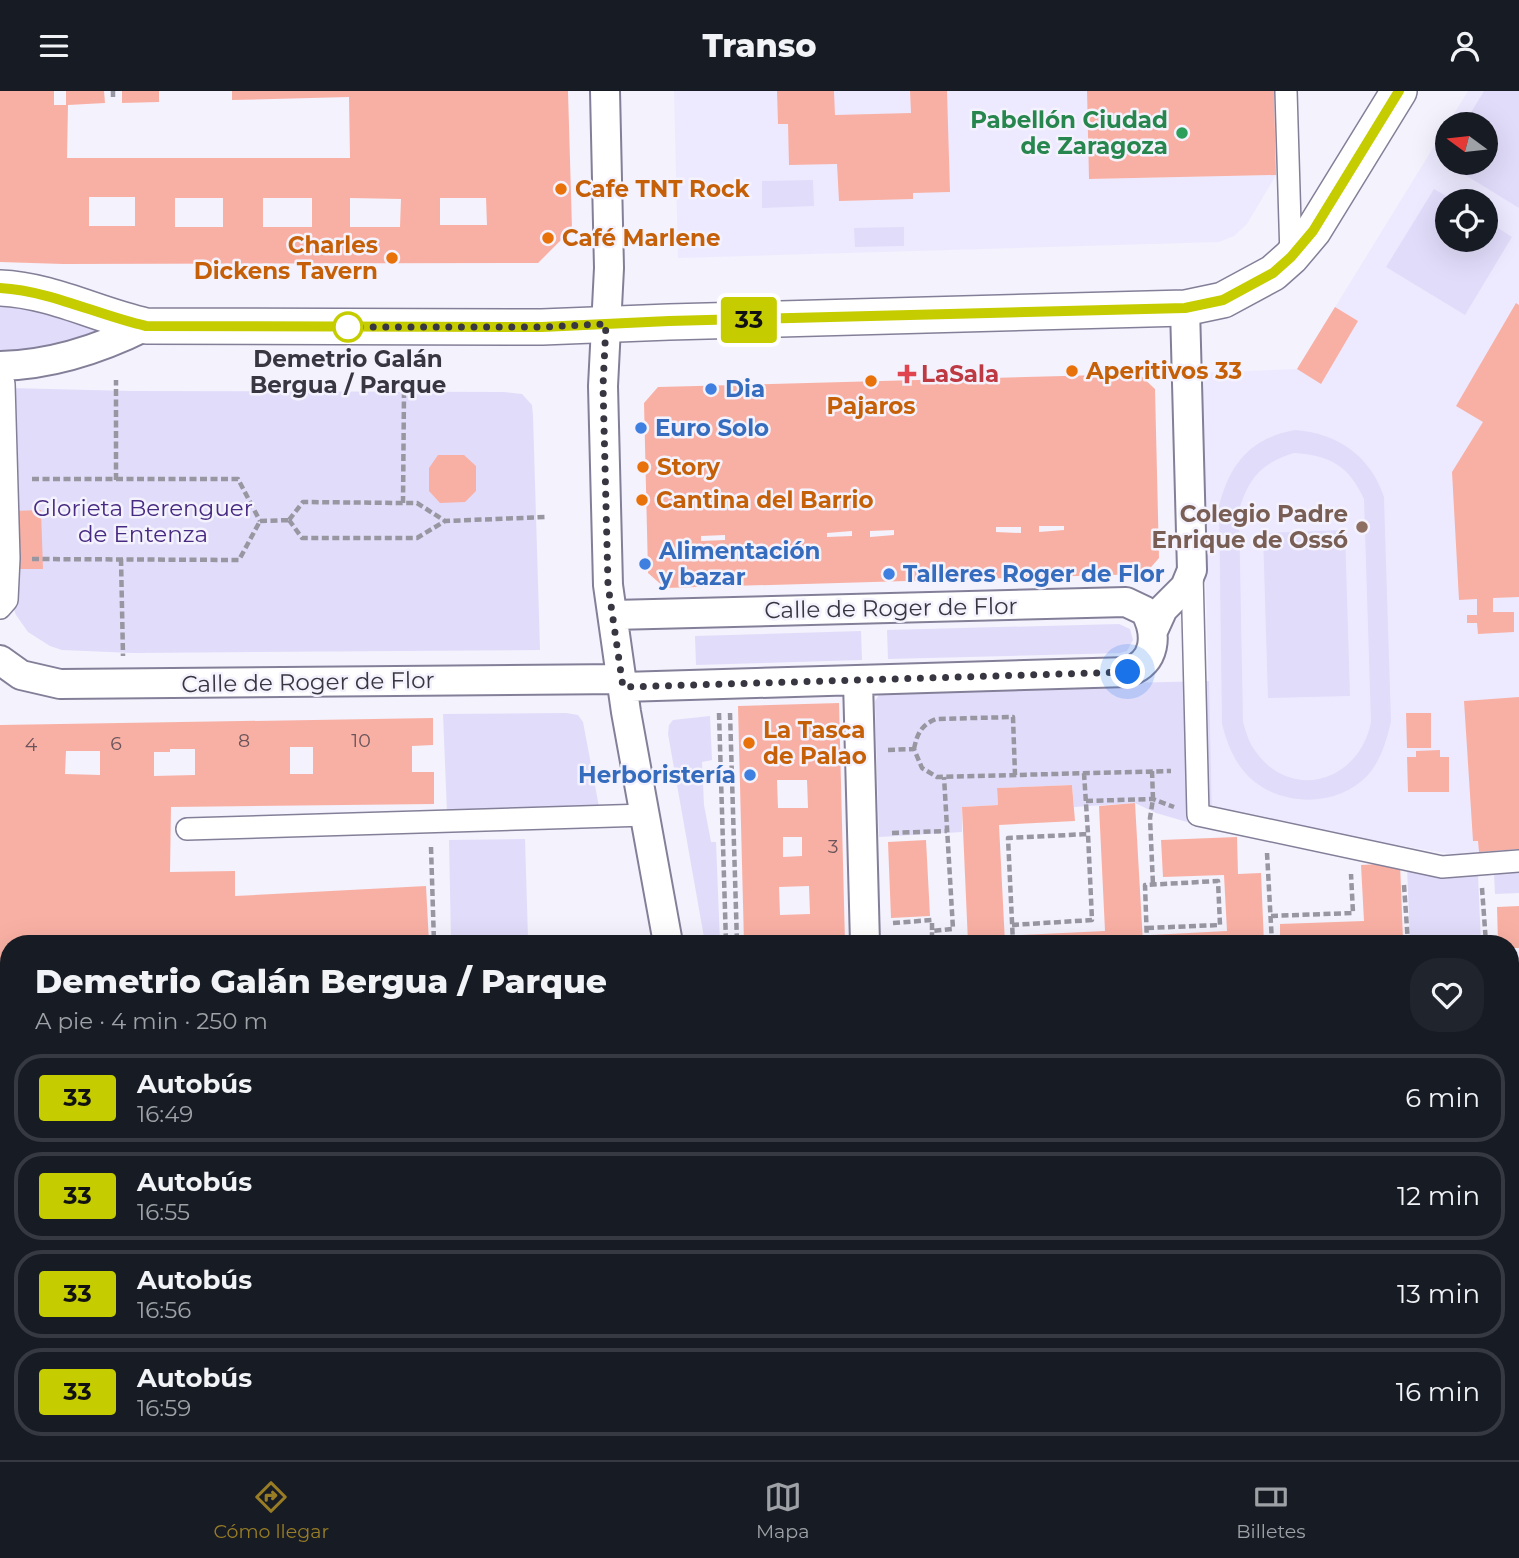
<!DOCTYPE html>
<html lang="es">
<head>
<meta charset="utf-8">
<style>
	body { margin:0; font-family:Montserrat,sans-serif; background:#20242c; color:#f1f3f6; height:100vh; display:flex; flex-direction:column; font-size:26px; white-space:nowrap }
	* { box-sizing:border-box; margin:0 }
	p { font-size:23px; color:#9ea1a6 }
	.icon { flex:none; width:38px; height:38px; fill:none; stroke:currentColor; stroke-width:2; stroke-linecap:round; stroke-linejoin:round }
	.map { position:relative; flex:1; overflow:hidden }
	.side { position:absolute; left:0px; top:844px; width:1519px; height:527px; display:flex; flex-direction:column; background:#171b24; border-radius:28px 28px 0 0; box-shadow:0 7px 28px #0002 }
	.side>* { flex:none }
	.badge { padding:0 14px; border-radius:5px; font-size:24px; line-height:46px }
	.needle { width:46px; rotate:285deg }
	.tools { position:absolute; left:1435px; top:21px; display:grid; gap:14px }
	.tools a { display:grid; place-items:center; width:63px; height:63px; border-radius:50%; background:#171b24; box-shadow:0 7px 28px #0002; font-size:35px }
	.you { position:absolute; width:35px; height:35px; margin:-18px; border:5px solid #fff; border-radius:50%; background:#1a73e8; box-shadow:0 0 0 10px #1a73e833 }
	.map>.badge { position:absolute; translate:-50% -50%; box-shadow:0 0 0 4px #fff }
	.round { display:grid; place-items:center; flex:none; width:74px; height:74px; border-radius:28px; background:#20242c }
	.headline { display:flex; align-items:center; justify-content:space-between; height:119px; padding:0 35px }
	h1 { font-size:33px; font-weight:800; line-height:52px }
	ul { padding:0; list-style:none }
	li { display:flex; align-items:center; gap:21px; height:88px; margin:0 14px 10px; padding:0 21px; border:4px solid #363941; border-radius:28px }
	li div { flex:1 }
	li b { display:block; font-size:26px }
	li em { font-style:normal }
	li .badge { min-width:77px; font-weight:700; text-align:center }
	header { display:flex; justify-content:space-between; align-items:center; height:91px; padding:0 35px; background:#171b24; font-size:32px; font-weight:800 }
	.menu { display:flex; justify-content:space-around; align-items:center; height:98px; border-top:2px solid #363941; background:#171b24; font-size:19px; color:#9ea1a6 }
	.menu a { display:grid; justify-items:center; gap:4px }
	.menu .on { color:#987d25 }
	.map>svg:first-child { display:block }
	.built { fill:#edeaff; fill-rule:evenodd }
	.green { fill:#e1dcfa; fill-rule:evenodd }
	.building { fill:#f9b0a4; fill-rule:evenodd }
	.lines { fill:none; stroke-linecap:round; stroke-linejoin:round }
	.service-casing { stroke:#847f98; stroke-width:18 }
	.pedestrian-casing { stroke:#847f98; stroke-width:24 }
	.minor-casing { stroke:#847f98; stroke-width:32 }
	.tertiary-casing { stroke:#847f98; stroke-width:38 }
	.trunk-casing { stroke:#a26c47; stroke-width:42 }
	.path { stroke:#9896a1; stroke-width:4.5; stroke-dasharray:7 3.5; stroke-linecap:butt }
	.service { stroke:#fff; stroke-width:14 }
	.pedestrian { stroke:#fff; stroke-width:21 }
	.minor { stroke:#fff; stroke-width:28 }
	.tertiary { stroke:#fff; stroke-width:35 }
	.trunk { stroke:#e2a06e; stroke-width:38 }
	.line-casing { stroke:#fff; stroke-width:16 }
	.line { stroke:#c5cd01; stroke-width:10 }
	.walk { stroke:#383641; stroke-width:7; stroke-dasharray:0 12.6 }
	.leisure-dot { fill:#2e9e5b; stroke:#f4f2fd; stroke-width:2.5 }
	.food-dot { fill:#e8710a; stroke:#f4f2fd; stroke-width:2.5 }
	.stop-dot { fill:#fff; stroke:#c5cd01; stroke-width:3.5 }
	.health-dot { fill:#e0444e; stroke:#f4f2fd; stroke-width:2.5 }
	.shop-dot { fill:#3f7fe0; stroke:#f4f2fd; stroke-width:2.5 }
	.education-dot { fill:#8d6e63; stroke:#f4f2fd; stroke-width:2.5 }
	.labels { text-anchor:middle; dominant-baseline:central; stroke-width:5; stroke-linejoin:round; paint-order:stroke }
	.number-label { font-size:19px; fill:#68545a }
	.leisure-label { font-size:23px; font-weight:bold; fill:#27864d; stroke:#f4f2fd; text-anchor:end }
	.food-label { font-size:23px; font-weight:bold; fill:#c56008; stroke:#f4f2fd; text-anchor:start }
	.stop-label { font-size:23px; font-weight:bold; fill:#383641; stroke:#f4f2fd }
	.health-label { font-size:23px; font-weight:bold; fill:#be3a42; stroke:#f4f2fd; text-anchor:start }
	.shop-label { font-size:23px; font-weight:bold; fill:#366cbe; stroke:#f4f2fd; text-anchor:start }
	.park-label { font-size:23px; fill:#472a82; stroke:#f4f2fd }
	.education-label { font-size:23px; font-weight:bold; fill:#785e54; stroke:#f4f2fd; text-anchor:end }
	.street-label { font-size:23px; fill:#383641; stroke:#f4f2fd }
</style>
</head>
<body>
<header><svg class="icon" aria-label="menu" viewBox="0 0 24 24"><path d="M4 6h16M4 12h16M4 18h16"/></svg>Transo<svg class="icon" aria-label="person" viewBox="0 0 24 24"><circle cx="12" cy="8" r="4"/><path d="M4 21q1-7 8-7t8 7"/></svg></header>
<div class="map">
<svg width="1519" height="1369" viewBox="0 0 1519 1369">
	<rect width="100%" height="100%" fill="#f4f2fd"/>
	<path class="built" d="M674,0h413l3,88 186,-4 -29,49 -13,12 -15,6 -541,16z
		M1468,0h51v758l-69,5 -238,-41 -12,-440 97,-4zM1447,33h39v39h-39zM1447,110h39v39h-39z"/>
	<path class="green" d="M1484,0h35v117l-78,-48 6,-9v12h39v-39h-22z
		M813,89l1,26 -52,2v-27z
		M1434,98l21,12h-8v39h39v-20l26,17 -47,78 -79,-48z
		M904,136v19l-49,1 -1,-19z
		M0,208l100,31 -1,4 -60,15 -39,4z
		M9,297l121,3 374,1 18,2 10,11 1,11 7,234 -407,3 -71,-3 -12,-4 -22,-14 -12,-17 -6,-16z
		M1295,339c42,3 76,26 89,67l7,224c-4,19 -10,39 -23,54 -30,33 -88,32 -119,2 -14,-14 -22,-33 -27,-53l-3,-218c11,-43 32,-68 76,-76zM1294,362c36,2 55,13 70,46l7,223c-11,58 -78,81 -115,30 -7,-9 -10,-20 -13,-30l-4,-212c10,-32 22,-47 55,-57z
		M1345,439l5,166 -82,2 -5,-165z
		M1119,533l11,5 3,11 -6,11 -7,2 -232,6 -1,-29z
		M861,540l1,29 -166,5 -1,-29z
		M1209,590l3,132 -4,15 -52,-15 -21,-10 -61,4 -2,-22 -75,3 1,17 -36,2v25l-83,5 -4,-136 6,-9 6,-3z
		M566,622l12,2 5,7 16,85 -152,5 -4,-98z
		M710,625l2,44 -10,2 2,43 7,37h5l4,101h-15l-37,-209 1,-9 4,-5z
		M525,748l3,99 -77,2 -2,-100z
		M1407,775l34,13 37,-4 3,68h-71z
		M1519,781v21l-24,1 -1,-20z
		M1519,1047v44l-9,1v-44z"/>
	<path class="building" d="M0,0h54v14h12v-14h38l1,12 -37,2 -1,53h283l-1,-61 -117,3v-9h336l4,138 -34,34 -475,1 -63,-2zM89,106h46v29h-46zM175,107h48v29h-48zM263,107h49v29h-49zM350,107l51,1 -1,28h-50zM440,107h46l1,27h-47z
		M122,0h37v11l-37,1z
		M777,0h57l1,24 76,-2 -1,-22h37l3,101 -37,1v6l-74,2 -2,-37 -48,1 -1,-41h-10z
		M1087,0h187l2,84 -187,4z
		M1516,212l3,2v292l-26,1v14h21v20l-36,2 -1,-11h-10v-8h10v-16l-18,1 -7,-128 31,-50 -27,-16z
		M1335,216l23,14 -37,63 -24,-15z
		M1139,283l16,15 4,169 -14,16 -480,14 -17,-15 -4,-170 14,-16zM1039,435h25v4l-25,2zM996,436h25v6l-25,-1zM894,439v5l-24,2v-6zM852,440v5l-25,1v-4zM725,444v5l-24,1v-5z
		M438,364h26l12,11v25l-11,11 -25,1 -11,-12v-23z
		M41,419l2,59h-29l-1,-58z
		M1519,606v152l-40,3 -1,-11h-5l-9,-140z
		M839,612l6,240h-101l-6,-237zM777,689h30l1,28h-30zM783,746h19v19l-19,1zM809,795l1,28 -30,1 -1,-28z
		M1406,622h25v35h-24z
		M433,627v27l-21,1v26h22v32l-263,3 -1,65 65,-1v25l191,-10 3,57h-420v63l-9,-3v-278zM290,656h23v27h-23zM170,658h25v26l-41,1v-24h16zM66,660h34v24l-35,-1z
		M1440,659v7h9v35h-41l-1,-35h9v-6z
		M1072,694l3,36 -76,4 6,118h-37l-6,-136 36,-2 -1,-17z
		M1135,712l8,140h-122v-8l84,-4 -6,-125z
		M1237,746l1,37 23,-1 3,70h-112l-1,-8 76,-4 -3,-56 -61,2 -2,-37z
		M926,749l4,76 -39,2 -3,-76z
		M1400,772l3,77 -39,1 1,2h-85v-19l84,-3 -3,-56z
		M1519,815v42h-9v-5h-12l-1,-36z
		M1510,1158h9v60l-9,1z
		M208,1362h211l-7,7h-199z
		M577,1362h198l1,2 -3,5h-192z
		M914,1362h75l-3,7h-76z
		M1071,1362h69l-16,7h-47z"/>
	<g class="lines">
		<defs>
			<path id="service" d="M0,1321l9,-3"/>
			<path id="pedestrian" d="M1286,0l5,166
				M1192,481l6,243 244,52 77,-6
				M0,517l7,-8 2,-42 -5,-174
				M187,738l459,-14
				M846,1362l1,7
				M537,1369l3,-7"/>
			<path id="minor" d="M605,0l4,177 -6,118 5,199 18,127 42,231
				M0,275c50,-1 102,-18 146,-40
				M613,524l513,-13 19,9c13,24 11,51 -17,61l-505,15
				M1153,540l10,-22 22,-22 7,-17 -7,-262
				M0,569l21,15 39,9 562,-5
				M858,590l7,262
				M0,953l9,2
				M1260,1362l1,7"/>
			<path id="tertiary" d="M0,197c51,2 97,27 146,38l396,1 127,-5 516,-14 38,-8 50,-27 18,-16 22,-26 86,-140"/>
			<path id="trunk" d="M1510,953h9
				M1510,1014l9,-1
				M0,1036l9,1
				M0,1187l9,-5"/>
		</defs>
		<use href="#service" class="service-casing"/>
		<use href="#pedestrian" class="pedestrian-casing"/>
		<use href="#minor" class="minor-casing"/>
		<use href="#tertiary" class="tertiary-casing"/>
		<use href="#trunk" class="trunk-casing"/>
		<path class="path" d="M113,0v6
			M32,388h206l22,42
			M116,389v-100
			M403,412l1,-111
			M289,429l13,18h115l28,-17 101,-4
			M289,429l14,-18 100,1h14l28,18
			M260,430l29,-1
			M32,468l207,1 21,-39
			M121,468l2,97
			M719,622l7,230
			M730,622l7,230
			M914,658c3,-15 7,-24 22,-30l77,-2 2,58
			M888,659l26,-1 8,19 15,9 234,-6
			M1152,680l1,28 -3,19 3,67
			M1084,682l4,61
			M1086,710l67,-2 21,8
			M892,742l55,-2
			M431,756l3,96
			M1267,762l5,90
			M1404,794l4,58
			M1482,797l4,55
			M1271,825l82,-3 -2,-39
			M893,832l39,-3v11l21,-2 -9,-152
			M1012,834l80,-5 -4,-86 -80,4 5,105
			M1147,837l73,-3 -2,-44 -73,4 2,58
			M893,849l1,2 38,-1v-10
			M1510,876l9,-1
			M1510,892l9,-1
			M5,1003l2,-19
			M0,1069l9,32
			M1510,1101h9
			M1510,1121l9,-1
			M0,1251l9,-13
			M1323,1362v7
			M130,1369l8,-7"/>
		<use href="#service" class="service"/>
		<use href="#pedestrian" class="pedestrian"/>
		<use href="#minor" class="minor"/>
		<use href="#tertiary" class="tertiary"/>
		<use href="#trunk" class="trunk"/>
	</g>
	<g class="lines">
		<defs>
			<path id="line" d="M0,197c51,3 97,27 146,38l396,1 127,-6 516,-13 38,-8 50,-27 18,-16 22,-26 86,-140"/>
		</defs>
		<use href="#line" class="line-casing"/>
		<use href="#line" class="line"/>
		<path class="walk" d="M348,236h194l64,-3 -3,62 5,199 15,102 505,-15"/>
	</g>
	<circle class="leisure-dot" cx="1182" cy="42" r="7"/>
	<g class="food-dot">
		<circle cx="561" cy="98" r="7"/>
		<circle cx="548" cy="147" r="7"/>
		<circle cx="392" cy="167" r="7"/>
		<circle cx="1072" cy="280" r="7"/>
		<circle cx="871" cy="290" r="7"/>
		<circle cx="643" cy="376" r="7"/>
		<circle cx="642" cy="409" r="7"/>
		<circle cx="749" cy="652" r="7"/>
	</g>
	<circle class="stop-dot" cx="348" cy="236" r="14"/>
	<path class="health-dot" d="M903.5 272.5h7v7h7v7h-7v7h-7v-7h-7v-7h7z"/>
	<g class="shop-dot">
		<circle cx="711" cy="298" r="7"/>
		<circle cx="641" cy="337" r="7"/>
		<circle cx="645" cy="473" r="7"/>
		<circle cx="889" cy="483" r="7"/>
		<circle cx="750" cy="684" r="7"/>
	</g>
	<circle class="education-dot" cx="1362" cy="436" r="7"/>
	<g class="labels">
		<g class="number-label">
			<text x="244" y="649">8</text>
			<text x="361" y="649">10</text>
			<text x="116" y="652">6</text>
			<text x="31" y="653">4</text>
			<text x="833" y="755">3</text>
		</g>
		<g class="leisure-label">
			<text x="1168" y="29">Pabellón Ciudad<tspan x="1168" dy="26">de Zaragoza</tspan></text>
		</g>
		<g class="food-label">
			<text x="575" y="98">Cafe TNT Rock</text>
			<text x="562" y="147">Café Marlene</text>
			<text x="378" y="154" text-anchor="end">Charles<tspan x="378" dy="26">Dickens Tavern</tspan></text>
			<text x="1086" y="280">Aperitivos 33</text>
			<text x="871" y="315" text-anchor="middle">Pajaros</text>
			<text x="657" y="376">Story</text>
			<text x="656" y="409">Cantina del Barrio</text>
			<text x="763" y="639">La Tasca<tspan x="763" dy="26">de Palao</tspan></text>
		</g>
		<g class="stop-label">
			<text x="348" y="268">Demetrio Galán<tspan x="348" dy="26">Bergua / Parque</tspan></text>
		</g>
		<g class="health-label">
			<text x="921" y="283">LaSala</text>
		</g>
		<g class="shop-label">
			<text x="725" y="298">Dia</text>
			<text x="655" y="337">Euro Solo</text>
			<text x="659" y="460">Alimentación<tspan x="659" dy="26">y bazar</tspan></text>
			<text x="903" y="483">Talleres Roger de Flor</text>
			<text x="736" y="684" text-anchor="end">Herboristería</text>
		</g>
		<g class="park-label">
			<text x="143" y="417">Glorieta Berenguer<tspan x="143" dy="26">de Entenza</tspan></text>
		</g>
		<g class="education-label">
			<text x="1348" y="423">Colegio Padre<tspan x="1348" dy="26">Enrique de Ossó</tspan></text>
		</g>
		<g class="street-label">
			<text transform="translate(891 517) rotate(-1)">Calle de Roger de Flor</text>
			<text transform="translate(308 591) rotate(-1)">Calle de Roger de Flor</text>
		</g>
	</g>
</svg>
<div class="tools">
<a><svg class="needle" viewBox="-14 -14 28 28"><path d="M0-13l5 13h-10z" fill="#e53935"/><path d="M0 13l5-13h-10z" fill="#9ea1a6"/></svg></a>
<a><svg class="icon" aria-label="locate" viewBox="0 0 24 24"><circle cx="12" cy="12" r="6"/><path d="M12 2v4M12 18v4M2 12h4M18 12h4"/></svg></a>
</div>
<div class="you" style="left:1128px;top:581px"></div>
<b class="badge" style="left:749px;top:229px;background:#c5cd01;color:#111">33</b>
<section class="side">
<div class="headline"><div><h1>Demetrio Galán Bergua / Parque</h1><p>A pie · 4 min · 250 m</p></div><a class="round"><svg class="icon" aria-label="heart" viewBox="0 0 24 24"><path d="M12 20l-8-8c-3-5 5-10 8-4 3-6 11-1 8 4z"/></svg></a></div>
<ul>
<li><span class="badge" style="background:#c5cd01;color:#111">33</span><div><b>Autobús</b><p>16:49</p></div><em>6 min</em></li>
<li><span class="badge" style="background:#c5cd01;color:#111">33</span><div><b>Autobús</b><p>16:55</p></div><em>12 min</em></li>
<li><span class="badge" style="background:#c5cd01;color:#111">33</span><div><b>Autobús</b><p>16:56</p></div><em>13 min</em></li>
<li><span class="badge" style="background:#c5cd01;color:#111">33</span><div><b>Autobús</b><p>16:59</p></div><em>16 min</em></li>
</ul>
</section>
</div>
<nav class="menu">
<a class="on"><svg class="icon" aria-label="directions" viewBox="0 0 24 24"><path d="M12 3l9 9-9 9-9-9zM9 14v-3h6M13 9l2 2-2 2"/></svg>Cómo llegar</a>
<a><svg class="icon" aria-label="map" viewBox="0 0 24 24"><path d="M3 6l6-2 6 2 6-2v14l-6 2-6-2-6 2zM9 4v14M15 6v14"/></svg>Mapa</a>
<a><svg class="icon" aria-label="tickets" viewBox="0 0 24 24"><path d="M3 7h18v10H3zM15 7v10"/></svg>Billetes</a>
</nav>
</body>
</html>
